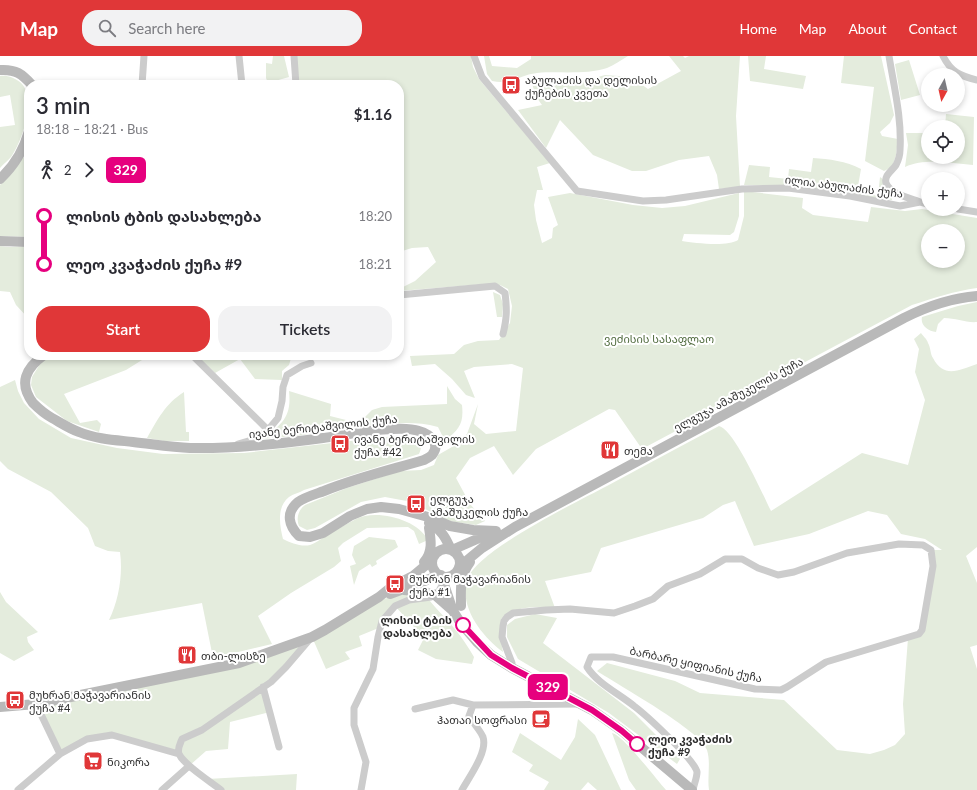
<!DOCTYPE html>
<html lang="en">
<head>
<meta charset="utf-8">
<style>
	body { margin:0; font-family:Lato,"Noto Sans Georgian",sans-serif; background:#f2f2f3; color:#2b2b33; height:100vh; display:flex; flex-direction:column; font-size:15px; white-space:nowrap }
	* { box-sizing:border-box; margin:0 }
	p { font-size:13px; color:#7c7c81 }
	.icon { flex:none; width:22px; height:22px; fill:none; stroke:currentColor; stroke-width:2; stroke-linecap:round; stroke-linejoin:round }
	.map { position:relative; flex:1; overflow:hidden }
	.drawer { position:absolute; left:24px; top:24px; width:380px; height:280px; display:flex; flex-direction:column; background:#fff; border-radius:16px; box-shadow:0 2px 6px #0003 }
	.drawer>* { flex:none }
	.badge { padding:0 8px; border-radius:6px; font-size:14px; line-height:26px }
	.needle { width:26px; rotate:188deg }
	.buttons { position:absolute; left:921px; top:12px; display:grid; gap:8px }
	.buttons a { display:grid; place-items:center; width:44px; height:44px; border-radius:50%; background:#fff; box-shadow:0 2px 6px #0003; font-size:20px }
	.map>.badge { position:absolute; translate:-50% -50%; box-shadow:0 0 0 2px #fff }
	.legs { display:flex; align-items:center; gap:6px; height:44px; padding:0 12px; font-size:13px }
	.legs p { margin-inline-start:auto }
	.head { display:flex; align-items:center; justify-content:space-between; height:68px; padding:0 12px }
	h1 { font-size:22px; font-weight:600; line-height:30px }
	.cta { display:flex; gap:8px; margin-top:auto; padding:8px 12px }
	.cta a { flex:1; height:46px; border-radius:16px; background:#e03738; color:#fff; font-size:16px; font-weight:600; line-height:46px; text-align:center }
	.cta a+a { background:#f2f2f3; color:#2b2b33 }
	ul { padding:0 12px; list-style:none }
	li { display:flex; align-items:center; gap:14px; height:48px; font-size:15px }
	li i { display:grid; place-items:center; width:6px; height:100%; margin:0 5px; background:currentColor }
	li i::after { content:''; width:10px; height:10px; margin:-5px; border:3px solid; border-radius:50%; background:#fff }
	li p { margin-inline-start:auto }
	li:first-child i { background:linear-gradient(#0000 50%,currentColor 0) }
	li:last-child i { background:linear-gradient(currentColor 50%,#0000 0) }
	header { display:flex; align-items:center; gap:24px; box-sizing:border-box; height:56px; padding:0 20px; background:#e03738; color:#fff }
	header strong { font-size:19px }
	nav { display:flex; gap:22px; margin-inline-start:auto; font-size:14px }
	.search { width:280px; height:36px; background:#f2f2f3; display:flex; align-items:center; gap:10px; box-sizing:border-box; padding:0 14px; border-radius:16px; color:#7c7c81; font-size:15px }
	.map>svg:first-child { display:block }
	.green { fill:#e4ecdd; fill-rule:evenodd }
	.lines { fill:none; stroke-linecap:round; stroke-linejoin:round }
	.street { stroke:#ccc; stroke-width:7 }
	.secondary { stroke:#b9b9b9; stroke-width:10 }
	.line-1-casing { stroke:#fff; stroke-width:9 }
	.line-1 { stroke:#e6007e; stroke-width:6 }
	.stop-1-dot { fill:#fff; stroke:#e6007e; stroke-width:2 }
	.labels { text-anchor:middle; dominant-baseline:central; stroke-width:4; stroke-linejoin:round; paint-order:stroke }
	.poi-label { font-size:11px; fill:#2f2f2f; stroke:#fff; text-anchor:start }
	.street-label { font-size:11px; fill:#2f2f2f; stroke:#fff }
	.park-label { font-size:11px; fill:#4f6a3d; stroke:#fff }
	.stop-label { font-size:11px; font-weight:bold; fill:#2f2f2f; stroke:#fff; text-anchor:end }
</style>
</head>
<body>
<header>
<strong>Map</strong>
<div class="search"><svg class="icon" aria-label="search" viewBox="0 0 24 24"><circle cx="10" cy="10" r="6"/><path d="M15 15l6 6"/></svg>Search here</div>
<nav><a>Home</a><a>Map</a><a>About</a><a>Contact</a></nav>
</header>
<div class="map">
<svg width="977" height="734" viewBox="0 0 977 734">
	<rect width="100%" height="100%" fill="#fff"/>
	<path class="green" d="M273,0h11l5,21 -21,6 -2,-5v-15l6,1z
		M294,0h177l2,11 6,12 71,84 -13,4 6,23h-6l-3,15 2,15 6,23 10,-5 1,-10 5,-3 -10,-28 22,-4 63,12 29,3 23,-2 54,-13v23l-5,16 -4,3 -46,-1 -2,7c12,2 46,6 56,-1l6,-24v-25l59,7 -1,10 11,7 55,7 3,-15 34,4 17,-2 55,9v70c-22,3 -43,10 -65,17l-270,144 -27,-39 -6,-1 -73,40 -23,26 -19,-29 -24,12 -14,20 14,26 15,17 -9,4 -21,-3 -11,-3 -32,-17 -27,-5 -24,5 -46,26 -8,2 -8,-4c-3,-7 -1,-16 6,-21l42,-17 53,-17 21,-1 13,-5 4,-10 14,-8 15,-13 11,-30 -4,20 12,10 30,-3 7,-63 -11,-4 -38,3 -10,4 11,27 -9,-3 -14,-16 -17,-15 -23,2 -2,-10 44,-2 10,-9 14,-4 21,-1 11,-17 2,-17 -4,-17 -8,-4 -15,-1 -86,7v-2l16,-8 21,-19 -8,-15 -16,1 -13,4v-167h-99zM928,175h30v30h-30z
		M484,0h5l3,10 25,2 14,-9v-3h97c-7,4 -14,9 -21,12 -20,7 -49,3 -70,5 -18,2 -25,12 -45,8l-5,-7z
		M669,0h14l2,2 4,-2h51l-4,60 4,71 -21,2 -2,-14 -8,-19 -30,4 -33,11h-14l-39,-16 -33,-35 -14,28 -28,-38 24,-5 -5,-7 -5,-14 14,-3 41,-1 18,-5 14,1 12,1 17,12 33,-18z
		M748,0h18l-2,13 42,7 -3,13 -53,-8z
		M844,0h37l13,59 -4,8 -10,9 2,4 16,3 -2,16 -4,12 -8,4 -19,-10 9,-74 -33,-4z
		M909,4l11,35 -19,5 -6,-36z
		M0,20c8,-1 14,2 20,6 18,15 2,59 -9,75 -3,4 -8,7 -11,11v-41l15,-2 -5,-30 -10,2z
		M946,58l28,3 -1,48c-23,-2 -48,-7 -68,2l3,-22 -2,-12h22v24h30v-30h-13z
		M29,95v86l-29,-1v-51z
		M813,102c16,1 33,3 48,11l-4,23 21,4 2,-19c6,3 8,13 12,19v4l-128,-15h-20l5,-20 21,2 -1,10 19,2 1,-10 22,3z
		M0,190l10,1 19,-1v73l-13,-14 -6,-13 -10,-1z
		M493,236l7,3 3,9 -1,13h-5z
		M977,246v20c-11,1 -21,-4 -33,-4l-6,6 -2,8c-8,-1 -16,-7 -14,-15l36,-11z
		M921,277c2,3 6,6 7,10 3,5 2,11 5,15 11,21 26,12 44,6v183l-11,9 11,27v62l-7,2 7,22v121h-268c-2,-13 2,-27 -2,-40 -7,-20 -89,-65 -110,-79l10,-8 68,18 25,12 84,7 53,50 33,4 14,-4 11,-5 10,-11 -2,-30 5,-66 10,-4 15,-68 -2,-16h11l-17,-11 -24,-5 -14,-19 -19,-4 -59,23 -55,12 -19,-45 -12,4 -20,13 -102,30 -10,24 -46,9 10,27c-21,-1 -38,-3 -54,11l-1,17 3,16c-20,-15 -44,-44 -36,-72 10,-30 110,-78 140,-94 37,-20 74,-40 112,-60 15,3 44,69 52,85l91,-58 46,12 17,-65 -10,-28 4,-23 -5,-10z
		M51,299h99l-24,15 -62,24 16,29 17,-3 4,4 -2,8 -32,-11 -31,-24 -5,-12 1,-8 8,-13z
		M196,299h96l-3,10 -7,6v9l-27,-1 -15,-20 -25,14z
		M15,324l3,11 6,12 15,16 32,19 46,10 46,6 81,-1 142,-16c13,-1 43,-5 33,17l-115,36c-5,3 -11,4 -15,7 -13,10 -9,30 -6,42 8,4 18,8 27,6 3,-1 8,-4 11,-6 11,-7 23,-14 35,-20 20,-10 61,0 72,21l-9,4 -5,-13 -6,-4 -41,1 -24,15 -5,5 3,13 -7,6 -43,26 -33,23 14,28 -59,14 -11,-55 -93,17c10,-20 14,-46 11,-68l-12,-1 -13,-5 -7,-18 -37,-36 -43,-23 -8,-8v-74z
		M447,330l8,13 7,6c2,19 -3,24 -17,36l-7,-14c-26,-7 -47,-3 -74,-1v-8l8,-8 10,-3 65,-3z
		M289,335l42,13 -1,12 20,5 -2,4c-28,10 -58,11 -87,14 20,-14 31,-21 28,-48z
		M184,336l2,40h3v9h-25l-17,-3c11,-19 18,-34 37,-46z
		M369,481l26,3 3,7 -22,14 1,3 -5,3 -2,-3 -11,7 -5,14 -4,-19 6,-2 -4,-9 2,-9z
		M0,536l6,10 32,30 -11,5 1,5 6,8 -20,11 -14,-8z
		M406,536l19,2c8,13 20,22 29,34 8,9 14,19 20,29l-2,7 -36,-5 -18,-9 6,-12 -29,-32 -14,21 -22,9 3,10 -17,6 5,7 -24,10 -14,-32 -49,50 7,25 -40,10 -2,27 -22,2 -17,15 -10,-12 -67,-19 -25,4 -27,15 -24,-50 204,-41 72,-26 69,-37z
		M535,558l22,4 -14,25 91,70 46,46 -3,5 -68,-51 -91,-54 -11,-22v-12l8,-6z
		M578,663l17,16 26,55h-24l-9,-8 -7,8h-37l5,-8 -20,-11 4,-6 -21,-13 8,-19 41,27 14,-23z
		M612,677c11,2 44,46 54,57h-30l-7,-10z
		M297,718l-1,16h-73l-16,-11z"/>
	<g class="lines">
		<path class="street" d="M239,0l3,29
			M294,0l2,29
			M474,0l8,21 95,114 66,10 23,-1 76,-11 46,-1 62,8 50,10 20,-4 8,2
			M889,0c5,31 13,63 11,94 0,5 -2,11 -4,15 -4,6 -12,10 -10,18 4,11 24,15 34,19
			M943,0c8,16 17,20 34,24
			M142,29l2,-29
			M958,153l19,3
			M399,239l96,-9 10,7c2,16 2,25 -2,41
			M192,299l76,75
			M238,388l17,-5 13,-9 10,-12 4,-17 1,-14 4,-12 15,-9 9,-3
			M512,612v-5l-10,-26 1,-11 1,-5 3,-4 6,-4 33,-3 24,-1 44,4 21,-7 18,-7 15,-13 32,-12 25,-15h17l16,9 20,7 16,-3 53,-19 52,-9 24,1 8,5 2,16 -11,64 -3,4 -93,28 -39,25 -6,3 -26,-1 -142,-32h-22l-4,10c11,17 31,26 47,39 12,9 61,54 63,66 0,6 -3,12 -4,18
			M263,631l16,60
			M36,648l24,50
			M415,653l38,-9 20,5
			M18,734l42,-36 27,-15 25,-4 67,19
			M162,734l27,-24
			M221,734c-10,-8 -37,-25 -42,-36 -2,-5 1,-10 3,-15l20,-9 69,-48 15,-15 24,-28
			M361,734l5,-28 -12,-37v-17l19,-39 5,-32 4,-16 13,-15 14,-6 22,-3 8,-6 4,-8
			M462,734c7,-13 26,-38 21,-53 -3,-7 -10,-14 -14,-21l4,-11 106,-1"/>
		<path class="secondary" d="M0,14c16,-1 22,4 32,15
			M0,123c14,-13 24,-30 29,-48
			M0,185l29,1
			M44,299c-18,13 -26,28 -11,48 6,6 12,11 19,15 9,5 18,11 27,14 17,7 36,8 54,10 19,2 38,5 57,6 44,1 89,-4 133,-10 23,-3 76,-14 96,-7 11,3 22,13 13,24 -2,2 -6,4 -8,5 -34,10 -68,18 -100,31 -8,3 -19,6 -26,11 -13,11 -9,24 1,34l11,1 13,-4 27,-17 17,-7 14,-2 18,2 29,8 22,9 23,4 23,1
			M429,467c12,6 17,15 22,27
			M432 507a14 14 0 1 1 28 0a14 14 0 1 1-28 0Z
			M452,494l41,-18
			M424,506c9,-10 7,-22 5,-34
			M459,511l23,-19 33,-21 389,-209c22,-11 48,-20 73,-22
			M441,519l12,36 7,11 17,20 14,13 21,13 80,42 30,21 70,59
			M404,534l21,2 10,3 17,15
			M390,538l50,-19
			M461,550c0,-17 -2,-29 9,-44
			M0,651l36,-3 203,-41 73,-26 13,-7 54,-33 11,-9 23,-12 19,-16"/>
	</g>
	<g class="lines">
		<defs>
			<path id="line-1" d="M463,569l28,30 21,13 80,42 30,21 15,13"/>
		</defs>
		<use href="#line-1" class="line-1-casing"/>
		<use href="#line-1" class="line-1"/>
	</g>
	<defs>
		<symbol id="bus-square" viewBox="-11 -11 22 22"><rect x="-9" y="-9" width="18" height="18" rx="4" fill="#e03738" stroke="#fff"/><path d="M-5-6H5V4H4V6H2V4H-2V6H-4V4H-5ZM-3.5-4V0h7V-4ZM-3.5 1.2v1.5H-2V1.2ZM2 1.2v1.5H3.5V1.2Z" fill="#fff"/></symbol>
		<symbol id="restaurant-square" viewBox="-11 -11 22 22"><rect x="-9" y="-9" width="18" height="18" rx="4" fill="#e03738" stroke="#fff"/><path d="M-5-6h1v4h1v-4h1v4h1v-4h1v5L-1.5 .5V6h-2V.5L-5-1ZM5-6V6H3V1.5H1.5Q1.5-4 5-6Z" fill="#fff"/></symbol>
		<symbol id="cafe-square" viewBox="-11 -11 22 22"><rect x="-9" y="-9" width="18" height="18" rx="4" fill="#e03738" stroke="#fff"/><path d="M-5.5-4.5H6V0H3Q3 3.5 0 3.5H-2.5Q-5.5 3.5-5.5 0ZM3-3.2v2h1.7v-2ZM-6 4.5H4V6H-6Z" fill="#fff"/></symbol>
		<symbol id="supermarket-square" viewBox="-11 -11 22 22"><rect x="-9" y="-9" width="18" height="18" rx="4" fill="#e03738" stroke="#fff"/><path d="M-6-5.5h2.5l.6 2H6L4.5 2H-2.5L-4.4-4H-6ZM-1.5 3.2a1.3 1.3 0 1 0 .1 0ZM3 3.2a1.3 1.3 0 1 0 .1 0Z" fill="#fff"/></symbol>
	</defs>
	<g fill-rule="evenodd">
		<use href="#bus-square" x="500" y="18" width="22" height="22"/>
		<use href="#bus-square" x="329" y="377" width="22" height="22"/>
		<use href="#restaurant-square" x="599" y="383" width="22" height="22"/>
		<use href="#bus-square" x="405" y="437" width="22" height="22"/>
		<use href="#bus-square" x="384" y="517" width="22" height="22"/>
		<use href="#restaurant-square" x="176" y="588" width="22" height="22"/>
		<use href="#bus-square" x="4" y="633" width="22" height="22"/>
		<use href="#cafe-square" x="530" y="652" width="22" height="22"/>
		<use href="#supermarket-square" x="82" y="694" width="22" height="22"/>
	</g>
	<g class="stop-1-dot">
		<circle cx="463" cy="569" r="7"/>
		<circle cx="637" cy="688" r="7"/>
	</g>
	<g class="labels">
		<g class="poi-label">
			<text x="525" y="23">აბულაძის და დელისის<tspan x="525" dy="13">ქუჩების კვეთა</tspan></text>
			<text x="354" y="382">ივანე ბერიტაშვილის<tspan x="354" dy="13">ქუჩა #42</tspan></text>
			<text x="624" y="394">თემა</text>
			<text x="430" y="442">ელგუჯა<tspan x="430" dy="13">ამაშუკელის ქუჩა</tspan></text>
			<text x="409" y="522">მუხრან მაჭავარიანის<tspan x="409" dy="13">ქუჩა #1</tspan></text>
			<text x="201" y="599">თბი-ლისზე</text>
			<text x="29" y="638">მუხრან მაჭავარიანის<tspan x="29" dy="13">ქუჩა #4</tspan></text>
			<text x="527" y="663" text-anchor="end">ჰათაი სოფრასი</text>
			<text x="107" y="705">ნიკორა</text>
		</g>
		<g class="street-label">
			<text transform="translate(844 130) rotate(7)">ილია აბულაძის ქუჩა</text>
			<text transform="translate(738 338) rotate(-28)">ელგუჯა ამაშუკელის ქუჩა</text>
			<text transform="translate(323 370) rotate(-6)">ივანე ბერიტაშვილის ქუჩა</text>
			<text transform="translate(696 608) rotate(12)">ბარბარე ყიფიანის ქუჩა</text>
		</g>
		<g class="park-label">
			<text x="659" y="282">ვეძისის სასაფლაო</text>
		</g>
		<g class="stop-label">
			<text x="452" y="563">ლისის ტბის<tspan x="452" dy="13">დასახლება</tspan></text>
			<text x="648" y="682" text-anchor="start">ლეო კვაჭაძის<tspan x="648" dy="13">ქუჩა #9</tspan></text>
		</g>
	</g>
</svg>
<div class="buttons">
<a><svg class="needle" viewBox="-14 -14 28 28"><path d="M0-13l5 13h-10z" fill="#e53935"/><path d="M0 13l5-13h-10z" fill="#7c7c81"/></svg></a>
<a><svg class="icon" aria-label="locate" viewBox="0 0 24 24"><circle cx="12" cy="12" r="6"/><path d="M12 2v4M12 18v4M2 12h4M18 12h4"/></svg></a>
<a>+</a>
<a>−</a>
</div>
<b class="badge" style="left:548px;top:631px;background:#e6007e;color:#fff">329</b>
<section class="drawer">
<div class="head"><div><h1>3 min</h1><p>18:18 – 18:21 · Bus</p></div><b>$1.16</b></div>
<div class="legs"><svg class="icon" aria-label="walk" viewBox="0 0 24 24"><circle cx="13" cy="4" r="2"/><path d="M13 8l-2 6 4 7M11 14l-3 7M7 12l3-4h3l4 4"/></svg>2<svg class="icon" aria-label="forward" viewBox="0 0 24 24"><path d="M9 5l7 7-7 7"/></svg><b class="badge" style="background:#e6007e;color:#fff">329</b></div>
<ul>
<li><i style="color:#e6007e"></i><b>ლისის ტბის დასახლება</b><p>18:20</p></li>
<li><i style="color:#e6007e"></i><b>ლეო კვაჭაძის ქუჩა #9</b><p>18:21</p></li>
</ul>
<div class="cta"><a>Start</a><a>Tickets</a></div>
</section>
</div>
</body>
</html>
